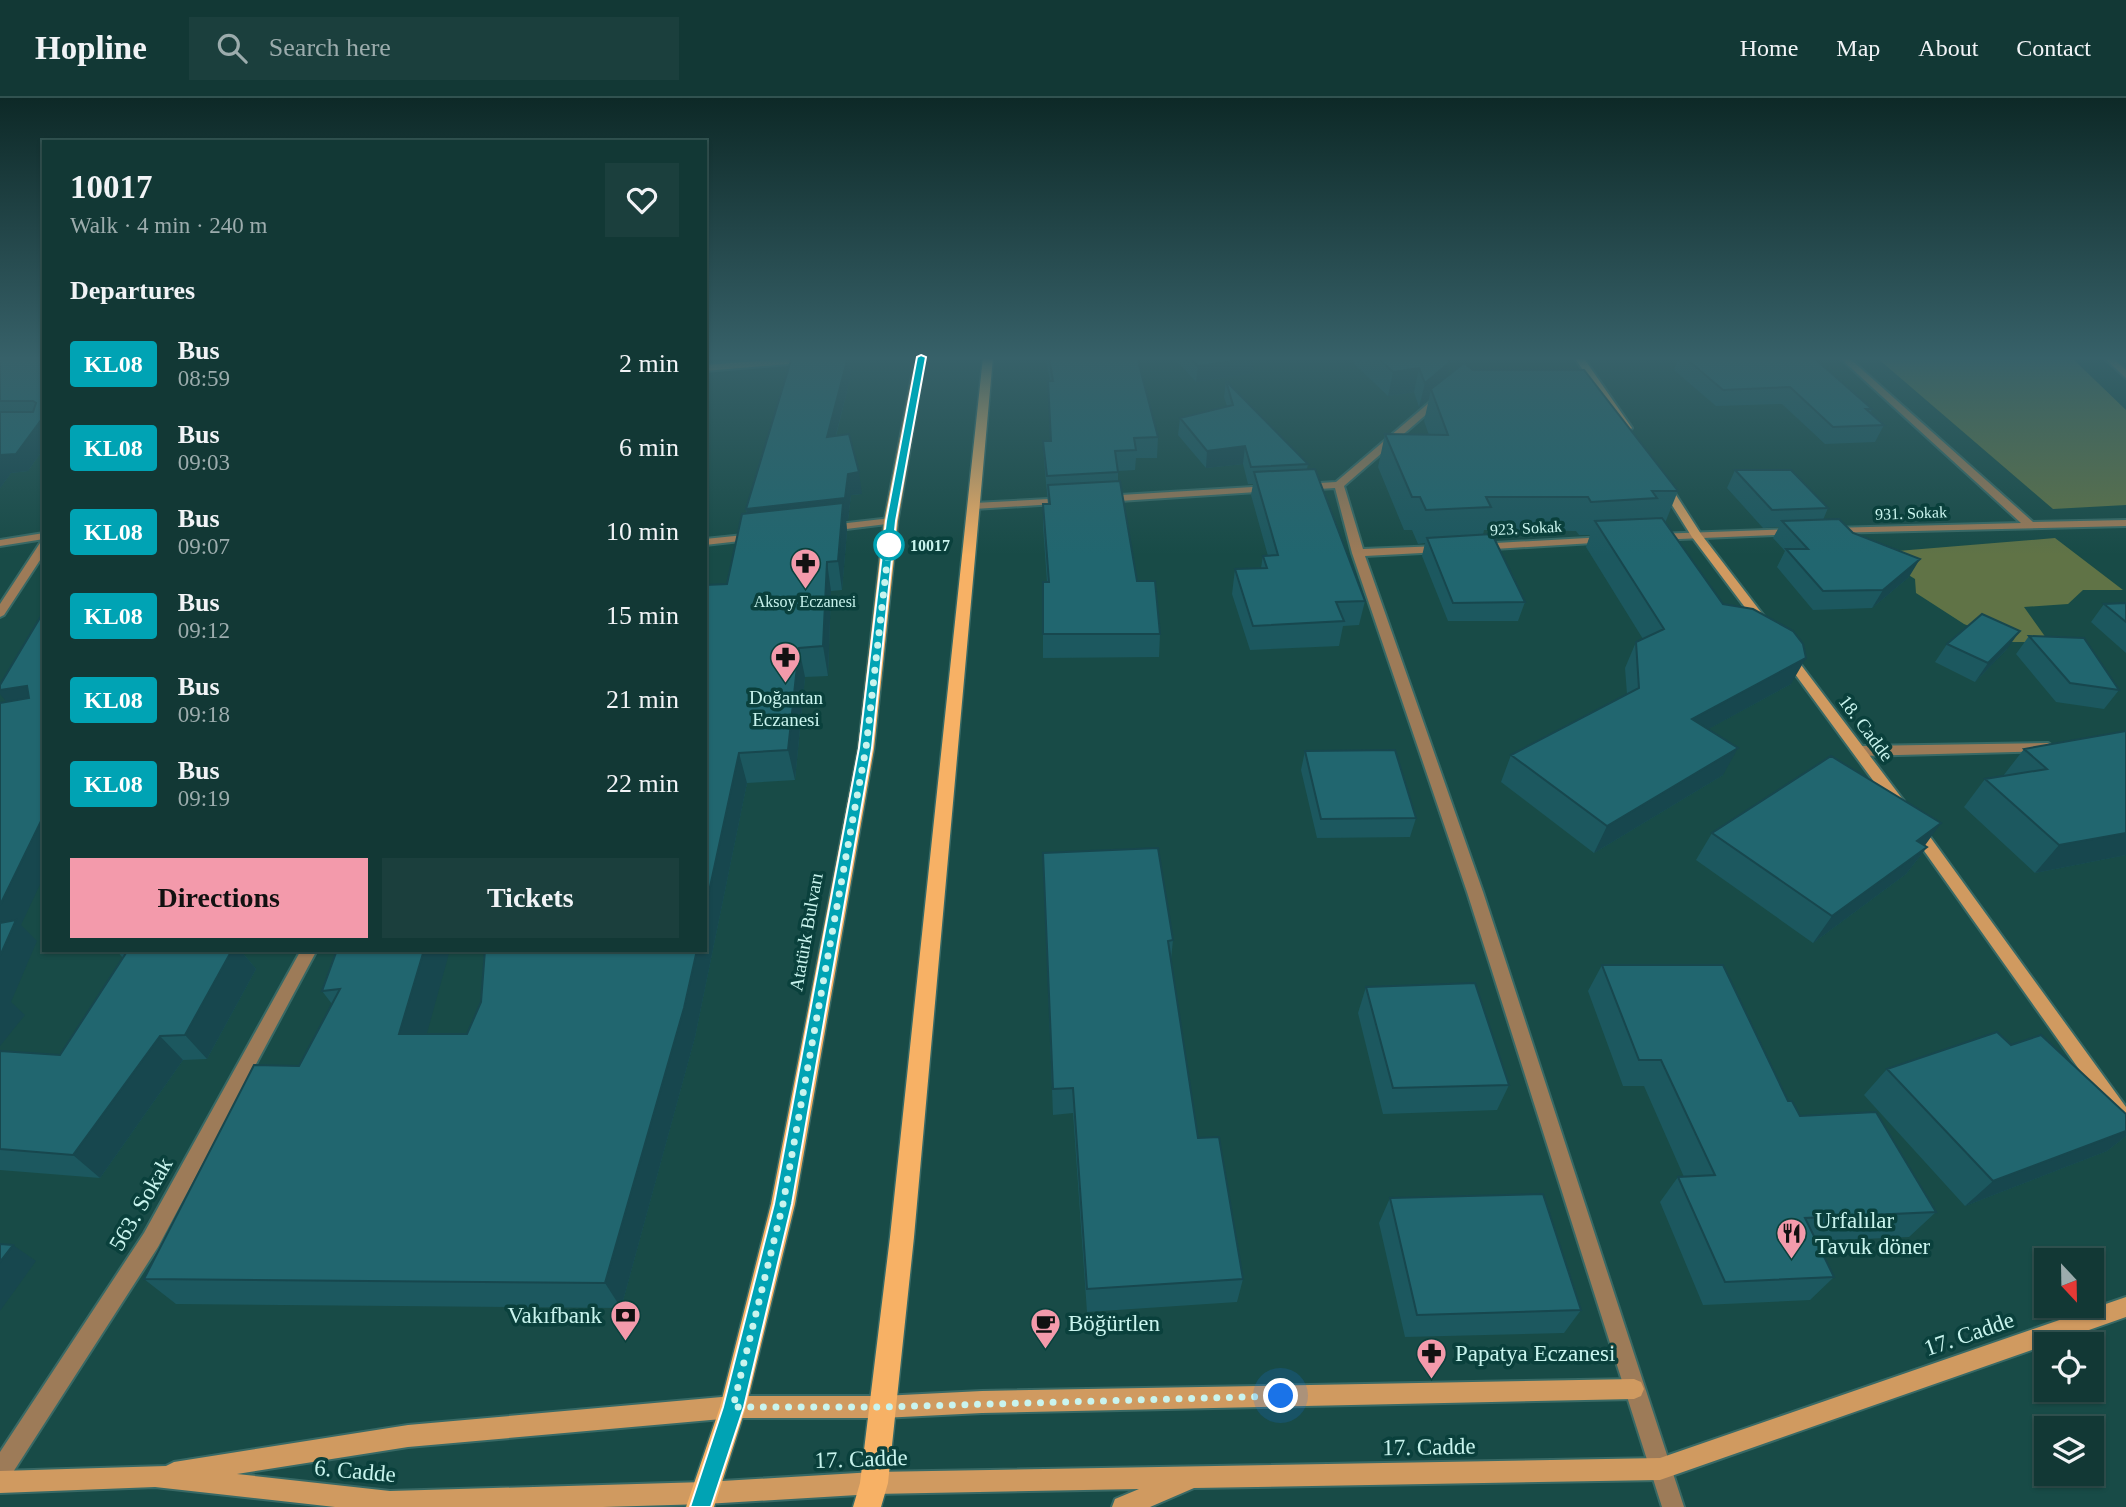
<!DOCTYPE html>
<html lang="en">
<head>
<meta charset="utf-8">
<style>
	body { margin:0; font-family:"Times New Roman",serif; background:#1b3f3d; color:#f1f3f6; height:100vh; display:flex; flex-direction:column; font-size:26px; white-space:nowrap }
	* { box-sizing:border-box; margin:0 }
	p { font-size:23px; color:#9cacad }
	.icon { flex:none; width:38px; height:38px; fill:none; stroke:currentColor; stroke-width:2; stroke-linecap:round; stroke-linejoin:round }
	.map { position:relative; flex:1; overflow:hidden }
	.drawer { position:absolute; left:42px; top:42px; width:665px; height:812px; display:flex; flex-direction:column; background:#123835; border-radius:0px; box-shadow:0 2px 5px #0004,0 0 0 2px #315250 }
	.drawer>* { flex:none }
	.badge { padding:0 14px; border-radius:5px; font-size:24px; line-height:46px }
	.needle { width:46px; rotate:158deg }
	.controls { position:absolute; left:2034px; top:1150px; display:grid; gap:14px }
	.controls a { display:grid; place-items:center; width:70px; height:70px; border-radius:0px; background:#123835; box-shadow:0 2px 5px #0004,0 0 0 2px #315250; font-size:35px }
	.you { position:absolute; width:35px; height:35px; margin:-18px; border:5px solid #fff; border-radius:50%; background:#1a73e8; box-shadow:0 0 0 10px #1a73e833 }
	.map>.badge { position:absolute; translate:-50% -50%; box-shadow:0 0 0 4px #fff }
	h2 { padding:0 28px; font-size:26px; line-height:63px }
	.round { display:grid; place-items:center; flex:none; width:74px; height:74px; border-radius:0px; background:#1b3f3d }
	.overview { display:flex; align-items:center; justify-content:space-between; height:119px; padding:0 28px }
	h1 { font-size:33px; font-weight:800; line-height:52px }
	.primary-button { display:flex; gap:14px; margin-top:auto; padding:14px 28px }
	.primary-button a { flex:1; height:80px; border-radius:0px; background:#f39aab; color:#111; font-size:28px; font-weight:800; line-height:80px; text-align:center }
	.primary-button a+a { background:#1b3f3d; color:#f1f3f6 }
	ul { padding:0; list-style:none }
	li { display:flex; align-items:center; gap:21px; height:84px; padding:0 28px }
	li div { flex:1 }
	li b { display:block; font-size:26px }
	li em { font-style:normal }
	li .badge { min-width:77px; font-weight:700; text-align:center }
	header { display:flex; align-items:center; gap:42px; box-sizing:border-box; height:98px; padding:0 35px; background:#123835; border-bottom:2px solid #315250 }
	header strong { font-size:33px }
	nav { display:flex; gap:38px; margin-inline-start:auto; font-size:24px }
	.search { width:490px; height:63px; background:#1b3f3d; display:flex; align-items:center; gap:18px; box-sizing:border-box; padding:0 24px; border-radius:0px; color:#9cacad; font-size:26px }
	.map>svg:first-child { display:block }
	.green { fill:#607346 }
	.lines { fill:none; stroke-linecap:round; stroke-linejoin:round }
	.street-casing { stroke:#386965; stroke-width:4 }
	.secondary-casing { stroke:#386965; stroke-width:4 }
	.primary-casing { stroke:#386965; stroke-width:3 }
	.street { fill:#9d7b58; fill-rule:evenodd }
	.secondary { fill:#d09a60; fill-rule:evenodd }
	.primary { fill:#f7b165; fill-rule:evenodd }
	.wall { fill:#1c585f }
	.shaded-wall { fill:#17474e }
	.building { fill:#21666f; stroke:#17474e; stroke-width:2 }
	.line { fill:#00a3b4; stroke:#fff; stroke-width:2 }
	.walk { stroke:#c9f4ee; stroke-width:7; stroke-dasharray:0 12.6 }
	.stop-dot { fill:#fff; stroke:#00a3b4; stroke-width:3.5 }
	.labels { text-anchor:middle; dominant-baseline:central; stroke-width:7; stroke-linejoin:round; paint-order:stroke }
	.far-street-label { font-size:16px; fill:#c9f4ee; stroke:#0a403c }
	.far-stop-label { font-size:16px; font-weight:bold; fill:#c9f4ee; stroke:#0a403c; text-anchor:start }
	.far-poi-label { font-size:16px; fill:#c9f4ee; stroke:#0a403c }
	.poi-label { font-size:19px; fill:#c9f4ee; stroke:#0a403c }
	.street-label { font-size:19px; fill:#c9f4ee; stroke:#0a403c }
	.near-street-label { font-size:23px; fill:#c9f4ee; stroke:#0a403c }
	.near-poi-label { font-size:23px; fill:#c9f4ee; stroke:#0a403c; text-anchor:start }
</style>
</head>
<body>
<header>
<strong>Hopline</strong>
<div class="search"><svg class="icon" aria-label="search" viewBox="0 0 24 24"><circle cx="10" cy="10" r="6"/><path d="M15 15l6 6"/></svg>Search here</div>
<nav><a>Home</a><a>Map</a><a>About</a><a>Contact</a></nav>
</header>
<div class="map">
<svg width="2126" height="1409" viewBox="0 0 2126 1409">
	<rect width="100%" height="100%" fill="#184b47"/>
	<path class="green" d="M1876,259h195l55,53v95l-73,4z
		M2055,440l68,52h-40l-15,14 -44,3 25,35h-42l-43,-18 -48,-31 -1,-14 -42,-26z"/>
	<g class="lines">
		<defs>
			<path id="street" d="M810,259l4,3 -1,2 -108,9v-6z
				M1839,259h9l185,165 93,-2v6l-299,7v-4l4,-1 190,-5z
				M2103,259h9l14,13v8z
				M1437,298l8,2 -101,88 19,63 77,-3 6,3 -6,3 -75,4 118,336 201,615h-22l-195,-615 -115,-339 -17,-65 -32,2 -5,-3 5,-3 33,-2z
				M1269,388l5,3 -1,2 -169,11 -5,-3 5,-3z
				M1067,400l5,3 -1,2 -97,6 -5,-3 5,-3z
				M891,420l4,1v4l-65,8 -5,-3 5,-3z
				M1793,431l4,1v4l-141,6 -5,-3 5,-3z
				M44,435v6l-44,7v-6z
				M754,436l4,1v4l-53,6v-6z
				M1605,439l4,1v4l-131,8 -5,-3 5,-3z
				M44,444v12l-40,61 -4,2v-13l40,-61z
				M2048,645l7,5 -2,3 -193,5 -7,-5 7,-5z
				M301,852h16l-159,297 -150,233 -8,3v-31l144,-219z"/>
			<path id="secondary" d="M1574,259h9l49,71 -2,2h-6z
				M1665,385l4,1 32,50 66,86v6h-8l-67,-89 -32,-51z
				M1788,554l4,1 112,148 2,4 -2,4h-10l-110,-150 -2,-3z
				M1915,724l5,1 206,284v22l-6,-2 -210,-296 -2,-4z
				M2126,1199v20l-466,163 -466,8 -44,19h-38l3,-8 24,-10 -265,5 -169,10 -102,3h-268l-180,-20 -155,6v-22l166,-5 8,-4 234,-37 325,-29h149l100,-5 652,-12 7,3 3,7 -3,7 -7,3 -652,14 -100,5h-149l-325,29 -171,27 153,17 315,-9 169,-10 786,-14z"/>
			<path id="primary" d="M915,259h11l-28,164 -24,228 -79,455 -49,203 -32,100h-28l34,-100 51,-203 87,-455 26,-228z
				M983,259h10l-79,880 -26,246 -7,24h-28l7,-24 30,-246z"/>
		</defs>
		<use href="#street" class="street-casing"/>
		<use href="#secondary" class="secondary-casing"/>
		<use href="#primary" class="primary-casing"/>
		<use href="#street" class="street"/>
		<use href="#secondary" class="secondary"/>
		<use href="#primary" class="primary"/>
	</g>
	<path class="wall" d="M0,259h44v91l-16,23 -17,2 -11,15z
		M792,259h57l2,18 -15,61 26,58 -11,1 -3,25h-2l1,11 -5,59 -11,1 -3,85 -23,1 -10,103 -48,3 -52,254 -74,271 -445,-4 -32,-25 155,-213 33,-62 -10,-13 15,-41 90,84h40l14,-32 224,-52 22,-366 20,-70 -1,-5z
		M1046,259h91l21,80 -1,21h-21l-1,12 -17,1v10l19,100 23,53 -1,23 -116,1v-24l4,-52 -4,-56v-22h5l-4,-43 -1,-20h7l-1,-41 -1,-19h2z
		M1173,259h100l-19,3 -2,13 -56,9z
		M1347,259h98l6,4 -4,16 26,-7 205,121 -13,32 58,81 68,80 -83,45 15,46 -129,78 -93,-71 10,-27 116,-61 -2,-26 11,-26 7,-3 -57,-92 4,-12h-11l-3,-4 -92,-1 -1,5 42,67 -7,19h-70l-26,-65 3,-13 -7,1 -6,-14h-8l-26,-63 7,-33 44,1 -5,-14 5,-22 -10,8 -5,-15 -26,4z
		M1679,259h134l59,52 -2,4 14,12 -9,17 -50,2 -43,-40 -66,2 -42,-36z
		M1226,283l82,83 -1,5 58,132 -6,24 -16,1 -4,20 -89,4 -18,-56 3,-25 26,-1 2,-12h5l-17,-61 2,-11h-5l-5,-20 -37,4 -28,-33 2,-17 47,-12 -3,-9z
		M1735,372l93,38 -5,12 30,13 56,44 -37,31 -59,2 -36,-43 8,-16 -12,-13 6,-11 -16,1 -36,-40z
		M2126,505v50l-35,-31 13,-18z
		M2029,538l90,54 -15,19 -48,-7 -40,-48z
		M1947,546l60,5 -32,33 -40,-20z
		M2126,633v124l-91,18 -71,-66 21,-28 18,-3 21,-27z
		M1305,653l111,67 -6,19 -93,1 -16,-68z
		M1712,735l213,12 2,2 -21,27 -93,69 -117,-83z
		M1043,755l130,87 -2,20 27,178 45,141 -6,23 -150,10 -14,-199 -20,2z
		M116,852h126l-1,1 15,18 -49,90 -24,1 -83,118 -100,-8v-119l60,4 63,-97z
		M1602,867l186,136 12,15 136,96 -27,25 -93,4 18,36 -24,23 -107,5 -43,-103 18,-25h6l-40,-91h-21l-35,-95z
		M1366,889l143,98 -12,25 -114,4 -25,-101z
		M2011,947l115,69v22l-19,15 -142,55 -101,-111 23,-26z
		M1390,1100l191,112 -17,23 -159,4 -26,-114z"/>
	<path class="shaded-wall" d="M848,259h1l2,18 -21,83 -3,-21z
		M1242,259h31l-19,3 -2,13 -56,9 2,-16z
		M1451,263l-6,24 -14,4 -2,10 -10,8 6,-24z
		M1419,270l-5,24 -26,4 5,-24z
		M44,318v32l-16,23 -17,2 -11,15v-33z
		M1245,348l-2,18 -37,4 1,-17z
		M859,374l3,22 -11,1 -3,25h-2l1,11 -5,59 -4,-29 -87,-30 -5,-22 102,-35z
		M1920,461l-11,18 -37,31 11,-18z
		M827,464l4,29 -3,85 -5,-30z
		M2020,533l-13,18 -32,33 13,-19z
		M799,550l6,29 -10,103 -7,-30z
		M1806,560l-15,26 -112,61 13,-26z
		M27,588l17,21 -30,4 -14,-17v-4z
		M1738,650l-15,27 -129,78 13,-27z
		M739,655l8,30 -52,254 -74,271 -16,-25 92,-333h8v-40z
		M44,717v61l-23,49 16,16 -26,61 14,13 -25,31v-141z
		M1941,725l-20,28 -4,-10z
		M2126,735v22l-91,18 24,-28z
		M1927,749l-21,27 -93,69 19,-27z
		M212,852h30l-1,1 15,18 -49,90 -22,-24z
		M424,852h26l-31,112 -20,-28z
		M160,938l23,24 -83,118 -27,-23z
		M2126,1033v5l-19,15 -142,55 28,-25z
		M13,1147l23,16 -36,50v-49z"/>
	<path class="building" d="M0,259h44v59l-28,38 -16,1v-43h33l3,-9 -3,-2h-33z
		M792,259h56l-21,80 22,-3 10,38 -11,2 -3,24 -99,11z
		M1049,259h88l21,80 -24,1 2,12 -21,1 3,21 -71,4 -4,-35h8l-3,-60h5z
		M1189,259h65v1l-56,8z
		M1377,259h68l6,4 -26,22 -6,-15 -26,4z
		M1684,259h129l59,52h-6l18,16 -51,2 -43,-40 -67,3z
		M1464,265l9,7h111l94,121h-26l5,7 -66,4 -3,-5h-102l5,10 -65,3 -6,-13h-8l-27,-63 63,1 -17,-46z
		M1226,283l82,83 -57,3 -6,-21 -38,5 -27,-33 53,-13z
		M1315,371l50,132 -29,1 8,19 -91,5 -18,-57 32,-1 -4,-12 15,-1 -24,-83z
		M1735,372h56l37,38 -56,2z
		M1120,383l17,100h18l5,53h-117v-52h6l-6,-78h7l-2,-19z
		M843,405l-5,58 -11,1 -4,84 -24,2 -11,102 -49,3 -34,157v-325l22,-1 15,-70z
		M1662,420l61,86 30,5 40,22 10,13 3,14 -114,61 46,29 -131,78 -96,-71 128,-67 -3,-46 28,-13 -69,-108z
		M1839,421l14,14 67,26 -37,31 -60,1 -37,-42h22l-26,-28z
		M1492,436l33,68 -72,1 -26,-65z
		M2126,505v19l-22,-18z
		M44,513v204l-44,90v-202l29,-5 -2,-12 -27,4v-5z
		M1982,516l38,17 -32,32 -41,-19z
		M2029,538l55,2 35,52 -49,-7z
		M2126,633v102l-67,12 -74,-66 62,-10 -23,-20z
		M1395,652l21,68 -95,1 -16,-68z
		M1831,658l110,67 -24,18 10,6 -95,69 -120,-83z
		M1158,750l15,92 -5,1 30,197 21,-1 24,142 -156,10 -14,-201 -20,1 -10,-236z
		M16,822l-16,36v-33z
		M128,852h104l-47,85 -25,1 -87,119 -73,-6v-98l60,4z
		M337,852h87l-25,84h68l14,-32 4,-52h212l-13,58 -79,275 -461,-4 110,-214 45,1 41,-77 -18,2z
		M1602,867h121l65,136h4l8,15 76,-4 60,100 -131,6 29,59 -109,5 -47,-105 37,-2 -54,-115h-22z
		M1475,885l34,102 -116,3 -27,-101z
		M1997,934l14,13 30,-10 85,79v17l-133,50 -106,-112z
		M1543,1096l38,116 -164,5 -27,-117z
		M0,1146l13,1 -13,17z"/>
	<linearGradient id="sky" x2="0" y2="1"><stop stop-color="#0d2927"/><stop offset="0.57" stop-color="#376169"/><stop offset="1" stop-color="#376169" stop-opacity="0"/></linearGradient>
	<rect width="2126" height="457" fill="url(#sky)"/>
	<path class="line" d="M921,257l5,2 -30,164 -24,227 -80,456 -48,203 -33,100h-21l33,-100 51,-203 85,-456 27,-227 31,-164z"/>
	<g class="lines">
		<path class="walk" d="M889,447l-23,203 -15,81 -68,375 -50,203h149l399,-11"/>
	</g>
	<defs>
		<symbol id="pharmacy-pin" viewBox="-11 -11 22 30"><path d="M0 17L-7.5 6A9.5 9.5 0 1 1 7.5 6Z" fill="#f39aab" stroke="#0a403c"/><path d="M-2-6h4v4h4v4h-4v4h-4v-4h-4v-4h4Z" fill="#111"/></symbol>
		<symbol id="restaurant-pin" viewBox="-11 -11 22 30"><path d="M0 17L-7.5 6A9.5 9.5 0 1 1 7.5 6Z" fill="#f39aab" stroke="#0a403c"/><path d="M-5-6h1v4h1v-4h1v4h1v-4h1v5L-1.5 .5V6h-2V.5L-5-1ZM5-6V6H3V1.5H1.5Q1.5-4 5-6Z" fill="#111"/></symbol>
		<symbol id="bank-pin" viewBox="-11 -11 22 30"><path d="M0 17L-7.5 6A9.5 9.5 0 1 1 7.5 6Z" fill="#f39aab" stroke="#0a403c"/><path d="M-6-4H6V4H-6ZM0-2.3a2.3 2.3 0 1 0 0 4.6a2.3 2.3 0 1 0 0-4.6Z" fill="#111"/></symbol>
		<symbol id="cafe-pin" viewBox="-11 -11 22 30"><path d="M0 17L-7.5 6A9.5 9.5 0 1 1 7.5 6Z" fill="#f39aab" stroke="#0a403c"/><path d="M-5.5-4.5H6V0H3Q3 3.5 0 3.5H-2.5Q-5.5 3.5-5.5 0ZM3-3.2v2h1.7v-2ZM-6 4.5H4V6H-6Z" fill="#111"/></symbol>
	</defs>
	<g fill-rule="evenodd">
		<use href="#pharmacy-pin" x="788" y="448" width="35" height="47"/>
		<use href="#pharmacy-pin" x="768" y="542" width="35" height="47"/>
		<use href="#restaurant-pin" x="1774" y="1118" width="35" height="47"/>
		<use href="#bank-pin" x="608" y="1200" width="35" height="47"/>
		<use href="#cafe-pin" x="1028" y="1208" width="35" height="47"/>
		<use href="#pharmacy-pin" x="1414" y="1238" width="35" height="47"/>
	</g>
	<circle class="stop-dot" cx="889" cy="447" r="14"/>
	<g class="labels">
		<g class="far-street-label">
			<text transform="translate(1911 415) rotate(-2)">931. Sokak</text>
			<text transform="translate(1526 430) rotate(-3)">923. Sokak</text>
		</g>
		<g class="far-stop-label">
			<text x="910" y="447">10017</text>
		</g>
		<g class="far-poi-label">
			<text x="805" y="503">Aksoy Eczanesi</text>
		</g>
		<g class="poi-label">
			<text x="786" y="599">Doğantan<tspan x="786" dy="22">Eczanesi</tspan></text>
		</g>
		<g class="street-label">
			<text transform="translate(1866 630) rotate(53)">18. Cadde</text>
			<text transform="translate(806 834) rotate(-80)">Atatürk Bulvarı</text>
		</g>
		<g class="near-street-label">
			<text transform="translate(141 1106) rotate(-60)">563. Sokak</text>
			<text transform="translate(1969 1236) rotate(-19)">17. Cadde</text>
			<text transform="translate(1429 1349) rotate(-1)">17. Cadde</text>
			<text transform="translate(861 1361) rotate(-2)">17. Cadde</text>
			<text transform="translate(355 1373) rotate(5)">6. Cadde</text>
		</g>
		<g class="near-poi-label">
			<text x="1815" y="1122">Urfalılar<tspan x="1815" dy="26">Tavuk döner</tspan></text>
			<text x="602" y="1217" text-anchor="end">Vakıfbank</text>
			<text x="1068" y="1225">Böğürtlen</text>
			<text x="1455" y="1255">Papatya Eczanesi</text>
		</g>
	</g>
</svg>
<div class="controls">
<a><svg class="needle" viewBox="-14 -14 28 28"><path d="M0-13l5 13h-10z" fill="#e53935"/><path d="M0 13l5-13h-10z" fill="#9cacad"/></svg></a>
<a><svg class="icon" aria-label="locate" viewBox="0 0 24 24"><circle cx="12" cy="12" r="6"/><path d="M12 2v4M12 18v4M2 12h4M18 12h4"/></svg></a>
<a><svg class="icon" aria-label="layers" viewBox="0 0 24 24"><path d="M12 4l9 5-9 5-9-5zM3 14l9 5 9-5"/></svg></a>
</div>
<div class="you" style="left:1281px;top:1298px"></div>
<section class="drawer">
<div class="overview"><div><h1>10017</h1><p>Walk · 4 min · 240 m</p></div><a class="round"><svg class="icon" aria-label="heart" viewBox="0 0 24 24"><path d="M12 20l-8-8c-3-5 5-10 8-4 3-6 11-1 8 4z"/></svg></a></div>
<h2>Departures</h2>
<ul>
<li><span class="badge" style="background:#00a3b4;color:#fff">KL08</span><div><b>Bus</b><p>08:59</p></div><em>2 min</em></li>
<li><span class="badge" style="background:#00a3b4;color:#fff">KL08</span><div><b>Bus</b><p>09:03</p></div><em>6 min</em></li>
<li><span class="badge" style="background:#00a3b4;color:#fff">KL08</span><div><b>Bus</b><p>09:07</p></div><em>10 min</em></li>
<li><span class="badge" style="background:#00a3b4;color:#fff">KL08</span><div><b>Bus</b><p>09:12</p></div><em>15 min</em></li>
<li><span class="badge" style="background:#00a3b4;color:#fff">KL08</span><div><b>Bus</b><p>09:18</p></div><em>21 min</em></li>
<li><span class="badge" style="background:#00a3b4;color:#fff">KL08</span><div><b>Bus</b><p>09:19</p></div><em>22 min</em></li>
</ul>
<div class="primary-button"><a>Directions</a><a>Tickets</a></div>
</section>
</div>
</body>
</html>
